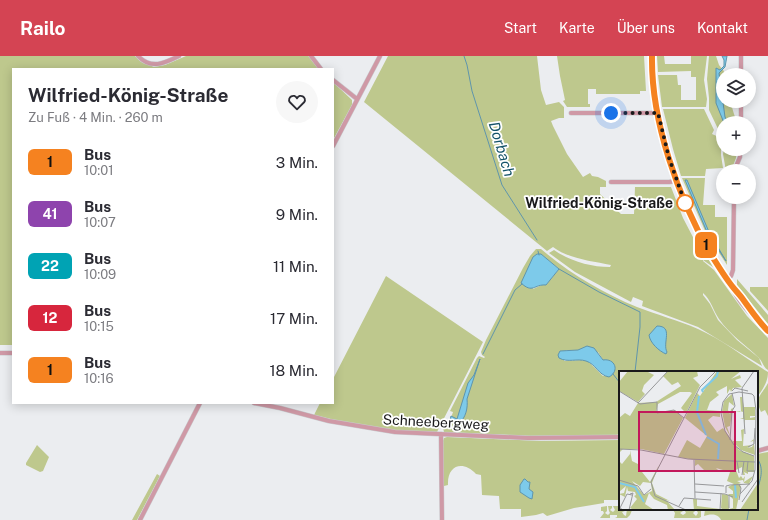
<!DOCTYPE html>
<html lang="de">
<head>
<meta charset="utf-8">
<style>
	body { margin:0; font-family:"Public Sans",sans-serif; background:#f7f7f7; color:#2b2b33; height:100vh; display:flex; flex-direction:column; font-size:15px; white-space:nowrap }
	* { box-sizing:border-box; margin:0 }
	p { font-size:13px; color:#7c7c81 }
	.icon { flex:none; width:22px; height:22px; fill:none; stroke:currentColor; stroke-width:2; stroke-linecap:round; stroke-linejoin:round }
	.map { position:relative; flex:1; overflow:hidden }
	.side { position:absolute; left:12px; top:12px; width:322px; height:336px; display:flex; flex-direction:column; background:#fff; border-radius:0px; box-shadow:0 2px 10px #0003 }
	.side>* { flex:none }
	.badge { padding:0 8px; border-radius:6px; font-size:14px; line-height:26px }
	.controls { position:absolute; left:716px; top:12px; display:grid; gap:8px }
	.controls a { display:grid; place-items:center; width:40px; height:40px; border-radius:50%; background:#fff; box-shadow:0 2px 10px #0003; font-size:20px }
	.you { position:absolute; width:20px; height:20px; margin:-10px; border:3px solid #fff; border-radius:50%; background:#1a73e8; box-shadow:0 0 0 6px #1a73e833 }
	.map>.badge { position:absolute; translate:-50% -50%; box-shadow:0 0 0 2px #fff }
	.round { display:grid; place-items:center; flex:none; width:42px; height:42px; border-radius:21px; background:#f7f7f7 }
	.overview { display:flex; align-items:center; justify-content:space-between; height:68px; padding:0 16px }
	h1 { font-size:19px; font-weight:700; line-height:30px }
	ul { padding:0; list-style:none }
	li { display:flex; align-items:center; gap:12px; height:52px; padding:0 16px }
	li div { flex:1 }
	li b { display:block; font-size:15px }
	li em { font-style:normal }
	li .badge { min-width:44px; font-weight:700; text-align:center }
	header { display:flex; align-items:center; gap:24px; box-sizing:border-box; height:56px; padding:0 20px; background:#d44453; color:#fff }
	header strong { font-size:19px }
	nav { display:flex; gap:22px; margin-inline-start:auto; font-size:14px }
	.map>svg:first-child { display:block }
	.green { fill:#bec88d; fill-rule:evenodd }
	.water { fill:#7dcaea; stroke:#5f95ac }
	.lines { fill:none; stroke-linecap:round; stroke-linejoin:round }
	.stream { stroke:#5f95ac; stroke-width:1 }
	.minor-casing { stroke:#c9cbce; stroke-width:5 }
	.minor { stroke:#cf99a6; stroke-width:4 }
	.line-casing { stroke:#fff; stroke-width:9 }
	.line { stroke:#f58220; stroke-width:6 }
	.walk { stroke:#19191a; stroke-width:4; stroke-dasharray:0 7.2 }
	.stop-dot { fill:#fff; stroke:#f58220; stroke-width:2 }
	.labels { text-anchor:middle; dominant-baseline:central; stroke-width:3.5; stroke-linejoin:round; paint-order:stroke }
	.stop-label { font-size:14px; font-weight:bold; fill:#19191a; stroke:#fff; text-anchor:end }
	.street-label { font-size:14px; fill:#19191a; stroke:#fff }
	.water-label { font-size:15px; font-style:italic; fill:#145369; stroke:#fff }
	.inset-river { fill:none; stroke:#7dcaea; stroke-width:2 }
	.inset-road { fill:none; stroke:#97989a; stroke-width:1 }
	.view { fill:#c2185b; fill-opacity:0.15; stroke:#c2185b; stroke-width:2 }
	.inset-edge { fill:none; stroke:#19191a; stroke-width:2 }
</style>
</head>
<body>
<header>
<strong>Railo</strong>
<nav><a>Start</a><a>Karte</a><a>Über uns</a><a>Kontakt</a></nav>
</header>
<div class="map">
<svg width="768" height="464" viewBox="0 0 768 464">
	<rect width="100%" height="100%" fill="#ebedf0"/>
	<path class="green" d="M0,0h135l5,5 14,6 11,-2 21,-9h123l10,13h-306v276h-13z
		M388,0h149l4,34 5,15 13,-3 5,5v11h-5l-8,3 2,5 14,28 16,23 7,-4 2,3 6,1 8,4v6h-6v7l21,20h13l1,-27h36l12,31 12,23 7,7 11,19 -10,-7v1l11,9 33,46 21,22v32c-5,-3 -5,-8 -9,-12 -13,-13 -29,-23 -40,-39 -6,-9 -8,-19 -16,-26v2l7,9 8,16 19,20 22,18 3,8 -64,-39 -56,-21 1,-5 -10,-4 -2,5 -56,-30 -26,-19 5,-3c16,11 36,17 56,17l1,-2c-19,-4 -42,-6 -58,-18l-6,4 -183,-149z
		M557,0h87l2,35h-6v3h-44v-5h-8v15h2v3h-23l-4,-6 2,-1 -5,-24z
		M657,0h7l1,8h26v-8h16l-3,24 3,19 -1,8h-44l-4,-32h19l1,10h3v15h15v-23h-5v-6l-33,1z
		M709,0h7l3,9 8,10h-4v26h8c1,9 4,15 6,22h-14v10l-4,-2 -10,-21v-12l-2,-19z
		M333,26l19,18v5l-19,35z
		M663,53h41l10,21 -2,4 9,4v17l2,13 -17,1 -1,7h-24l-8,-27z
		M724,93h13l-1,9 -5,13h-5l-3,-17z
		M682,122h23l-2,27h12v12h12v48l-21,-32z
		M536,193h5c28,24 62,44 96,58 20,8 41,13 61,22 25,11 47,29 70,43 0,10 -5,17 -11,25v-25h-137v61l-3,2 -87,1 -86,-4 -1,-4 2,-2 10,4v-2l-6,-4 4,-12 -3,-1 27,-53 2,-2 5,2 1,-1 -3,-2 -1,-3 5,-12 37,-72 7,-12zM538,198h3l18,15 -13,16 -2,-1 -11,5zM566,294l32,2 5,8 8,1 1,14 -9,1 -15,-15 -7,-1 -17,1z
		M386,220l97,66 -46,90c-41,1 -83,-7 -123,-17l6,-12h13v-24z
		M737,223l31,36v9l-31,-39z
		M750,231h18v24l-18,-20z
		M768,327v33l-3,-6 -4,2c-7,-15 0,-16 7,-29z
		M447,381l94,4 79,-1v60h-16v3l-30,5 -27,8 -4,-3 -7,2 -15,2v-8h-21l-1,-13 -17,-1 -1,-20 -5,-1c-13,-14 -29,-9 -28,11l-4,1 -2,-43 2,-5z
		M37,389l12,12 -6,14 -3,1 -14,-7v-2z
		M768,396v68h-47c-3,-7 -11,-6 -17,-4l1,-6 52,-1v-55z
		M157,418l3,2 -23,44h-5z
		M607,450v5l-2,2 3,2 2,-2 -1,-2 -1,-5h4v2l-2,2 3,2 2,-2 -2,-4h7v3h6l-1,2 -3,1 2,3 2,1 1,-7 5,1 -2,5 -3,3h-12l2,-1v-2h-7v3h-10l4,-5 -1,-2h-2v-4z
		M684,453l11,1v1l-2,2 3,3 2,-3 -2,-4h5v8l-2,1h-25l1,-5 -2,-3h10v1l-3,2 3,2 3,-2z"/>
	<path class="water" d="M722,0h5l-2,11 -6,6 6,44 3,6h-4l-8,-20v-35l4,2 4,-4v-6z
		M685,124h2l22,52 17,29 -19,-29z
		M537,198h4l18,15 -13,16c-12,-1 -13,9 -25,-2l12,-26z
		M657,270c17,0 5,17 10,26l-1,2c-7,-3 -16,-11 -17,-19z
		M587,290l7,2 9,12c12,-2 17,11 6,17 -11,-2 -13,-13 -23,-16 -9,-3 -18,2 -27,-3l-1,-3 2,-4 18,-1z
		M480,303l-13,40c1,9 -1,18 -8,25h-4l-5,-4 1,-4 6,3 11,-36 6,-8z
		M524,423h1l3,3h2l-1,7 4,3 -1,7 -3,-1 -9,-6v-7z"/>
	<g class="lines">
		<path class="stream" d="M464,0l3,9 5,26 30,94 35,55
			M538,195l1,4
			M559,213l40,23 41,20v15l-5,45
			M483,298l32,-64 7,-6
			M613,318l7,9
			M757,402c8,11 3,22 0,33
			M747,464l2,-11"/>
		<defs>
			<path id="minor" d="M138,0c13,14 27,7 41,0
				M311,0l10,13
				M652,0c-1,63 24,135 54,189 8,14 17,28 26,42 7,17 23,31 36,44
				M741,19v-19
				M333,24l24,19
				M741,45v22
				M571,57h87
				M333,90l47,-90
				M734,115l6,-14v-8
				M611,126h58l8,-1
				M727,223l4,-3 2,-6 1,-73
				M734,232l17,23
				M0,297h13
				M254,347l26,5 49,13 66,11 133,6 92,-1
				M441,378l1,86
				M757,395l11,-3
				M140,464l60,-117"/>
		</defs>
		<use href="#minor" class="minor-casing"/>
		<use href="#minor" class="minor"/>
	</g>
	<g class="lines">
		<defs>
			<path id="line" d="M652,0c-1,65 26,141 58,197 7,11 14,23 22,33 3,4 7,8 10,12 8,11 16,23 26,33"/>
		</defs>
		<use href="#line" class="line-casing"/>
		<use href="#line" class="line"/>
		<path class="walk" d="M611,57h47l11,45 16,45"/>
	</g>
	<circle class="stop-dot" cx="685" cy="147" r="8"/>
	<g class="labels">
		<g class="stop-label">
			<text x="673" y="147">Wilfried-König-Straße</text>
		</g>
		<g class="street-label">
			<text transform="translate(436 366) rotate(3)">Schneebergweg</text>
		</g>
		<g class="water-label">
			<text transform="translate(502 93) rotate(73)">Dorbach</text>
		</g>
	</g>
	<g transform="translate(619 315)">
		<rect width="139" height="139" fill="#ebedf0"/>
		<path d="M9,0h18l8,4 -10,10 -2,6 3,3 -7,8 -19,-11v-9zM49,0h29l1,5 -5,2 7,7 -14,28 -5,-5 11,-15 -2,-1h-10l-22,12 -2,9 19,-3 8,8 -19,36 -23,-5h-18l-4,4v-35l6,-5 5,3 8,-13 18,-1 25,-16 -3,-4 -6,3 -9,-9zM98,0h24l-10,8 9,-4 1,3 -6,2 7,7 -9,1 -2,4 -1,-3 -3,5v-8l-11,6 3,3 -9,7 -3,8 13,1v6l-7,-1 -5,4 9,12 6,-4 16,22 15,6v16h-6v2l-4,-2 1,3h-2l-1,-8 -6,3 3,8 2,-2 2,3 2,-3 -1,6 9,-6 -4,8 -5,-1 -1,-3 -6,1 4,2 -3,1 3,2 -5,24h-13l-2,-2 1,-14 6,1 1,14 4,-1v-9l-5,-5h5v-3l-5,-4 6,-3 -7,-3 3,-9 -14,-4 2,2h-14l-6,-6 -3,2v-6l-17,-3 9,-17 13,8 7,-12 -22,-18 12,-25 3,3zM113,23l2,12 -5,-4 -1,8 2,4 1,-5 2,-1 -3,18 -3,1 4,11 -6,-11 -3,-16 2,-10zM121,26h2l2,10h11v9h-5v2l5,-1v3h-10v5l-1,-6h-4l3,-1v-6l-3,-1v1h-5l6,-1zM125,58l-1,17 10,-1v-4l-3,1 4,-3 -1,6 -6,3 5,-1 2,-3 1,11 -14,-5 -9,-9h10l-1,-11zM11,79l2,11 6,3v3l12,15 9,-17 -7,18 4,11 14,7 -4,-1 9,10h-7l-1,-5 -13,-6 -5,-6 -4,11 9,6h-20l-4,-2 7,-9 -3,-3 2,-1 -1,-3 -7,-1 -1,-4 -2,10 -6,-3 5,-1 2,-7 -7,6v-31l3,3 8,-10zM13,110l8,5 3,-4 8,1 1,8 -8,4zM139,112v20l-2,1h2v6h-18zM74,128h4v7l23,3 -26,1z" fill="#bec88d" fill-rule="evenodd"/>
		<path class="inset-river" d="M84,21l-1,-2 15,-14 1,-5M80,25l-2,16 9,23M88,66l12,7 -1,15M0,112l16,4 9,15M116,114l1,13"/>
		<path class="inset-road" d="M0,20l21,13 17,-2v11l17,-3 10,8M113,20l3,-3 13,3M133,23l-13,-2 -10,2 -6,8 -2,11 4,18 9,14 9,7 11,4M19,32l30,-32M126,63l-3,-46 12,-17M111,69l2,-29 3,-5 -3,-13M129,76l6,-3 1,-16M0,78l22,1 47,9 67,3M75,89l1,38M118,90l2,12M129,90l-1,10h8M123,104l2,-14M0,109l19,6 6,9 7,-6M76,113l29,2M120,114l2,3 -2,12M76,121l30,2 8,3M107,122v-7l4,-1 20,-1M121,123l12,-13 3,-11 1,-60 -2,-14 -2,-2M123,131l16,-23M60,135l5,-8 27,2M110,137v-13M4,139l-3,-2 7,-14 5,1M10,139l4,-17 -3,1M67,139l-31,-14 -4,-14 49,-95 16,-16M101,139l1,-17"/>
		<path class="view" d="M20,41h96v59h-96z"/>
		<rect width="139" height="139" class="inset-edge"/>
	</g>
</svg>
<div class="controls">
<a><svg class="icon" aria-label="layers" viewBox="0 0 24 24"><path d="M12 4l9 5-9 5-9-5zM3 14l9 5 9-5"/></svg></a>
<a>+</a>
<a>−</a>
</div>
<div class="you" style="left:611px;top:57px"></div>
<b class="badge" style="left:706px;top:189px;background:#f58220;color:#111">1</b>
<section class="side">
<div class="overview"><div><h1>Wilfried-König-Straße</h1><p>Zu Fuß · 4 Min. · 260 m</p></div><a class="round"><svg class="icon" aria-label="heart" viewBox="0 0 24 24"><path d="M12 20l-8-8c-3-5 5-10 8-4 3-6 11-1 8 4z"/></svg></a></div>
<ul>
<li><span class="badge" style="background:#f58220;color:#111">1</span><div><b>Bus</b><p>10:01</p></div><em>3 Min.</em></li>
<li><span class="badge" style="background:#8e44ad;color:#fff">41</span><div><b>Bus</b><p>10:07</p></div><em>9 Min.</em></li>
<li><span class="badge" style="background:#00a3b4;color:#fff">22</span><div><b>Bus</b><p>10:09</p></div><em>11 Min.</em></li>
<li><span class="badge" style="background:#d7263d;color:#fff">12</span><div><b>Bus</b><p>10:15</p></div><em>17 Min.</em></li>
<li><span class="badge" style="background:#f58220;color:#111">1</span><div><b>Bus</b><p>10:16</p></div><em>18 Min.</em></li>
</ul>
</section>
</div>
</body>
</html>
